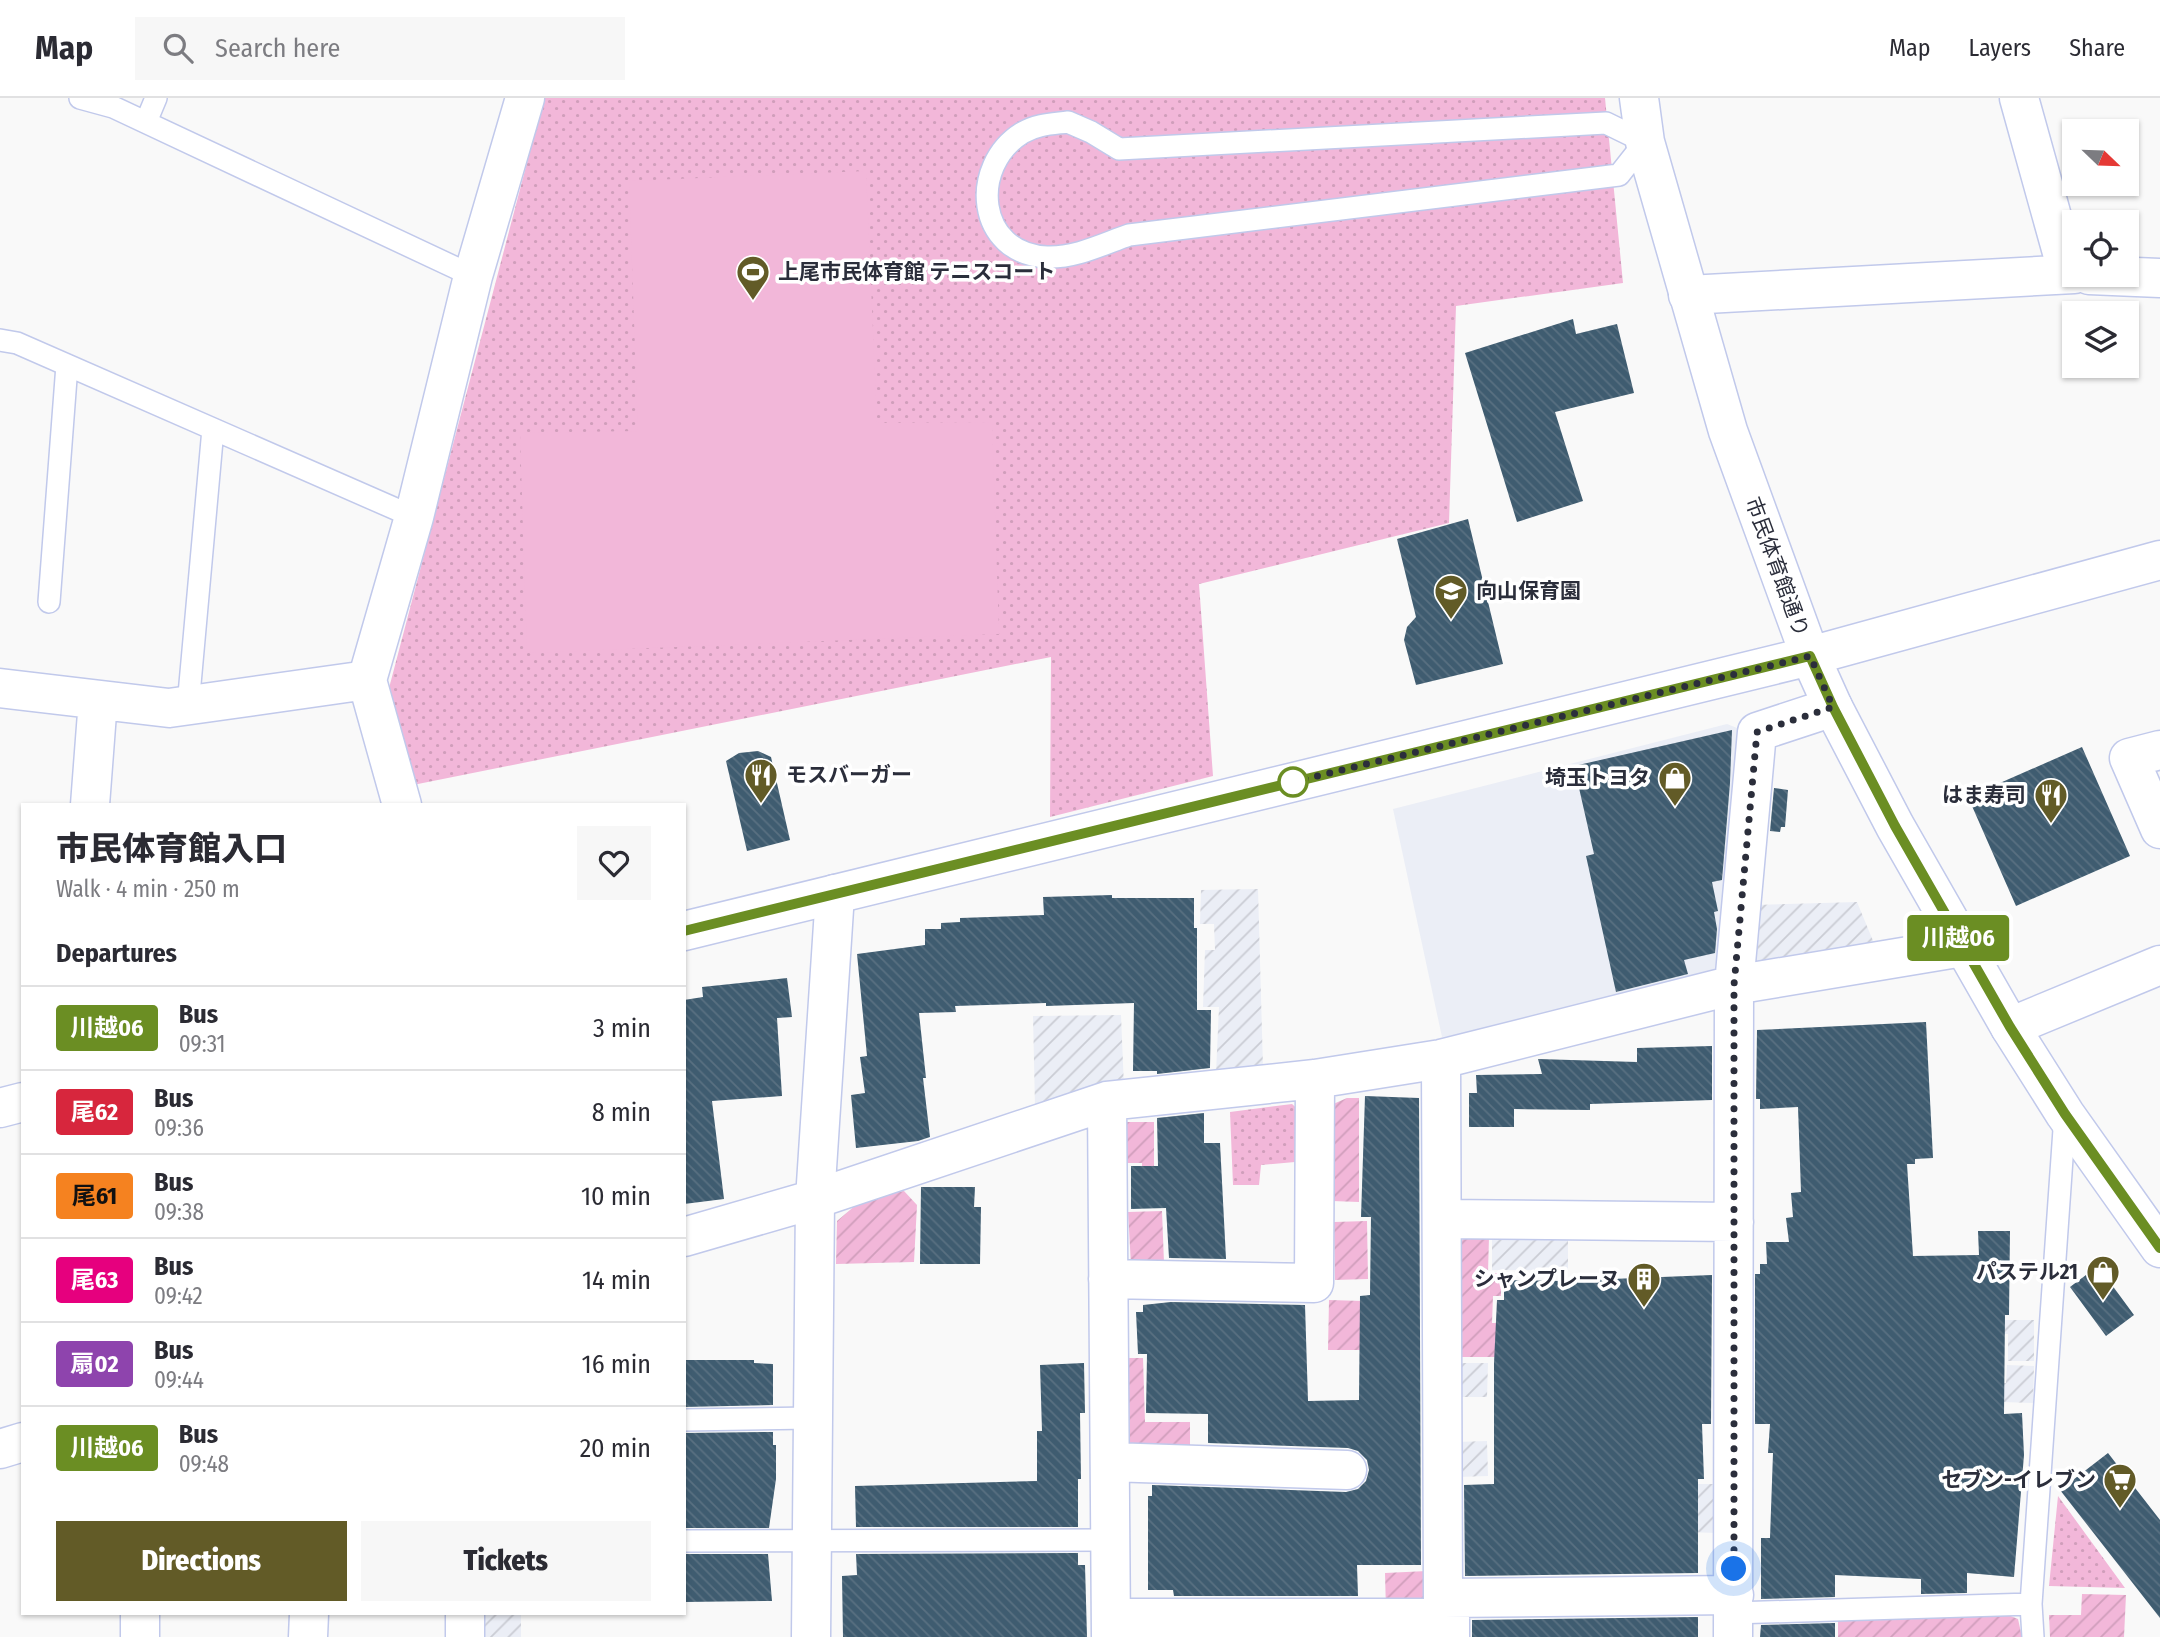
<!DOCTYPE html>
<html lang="en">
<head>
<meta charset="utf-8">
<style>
	body { margin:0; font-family:"Fira Sans Condensed","Noto Sans JP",sans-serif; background:#f7f7f7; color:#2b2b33; height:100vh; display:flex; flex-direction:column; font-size:26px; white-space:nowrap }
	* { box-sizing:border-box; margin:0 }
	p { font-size:23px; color:#7c7c81 }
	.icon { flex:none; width:38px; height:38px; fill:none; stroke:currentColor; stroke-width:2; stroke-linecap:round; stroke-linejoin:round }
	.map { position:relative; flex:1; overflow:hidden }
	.details { position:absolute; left:21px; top:705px; width:665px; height:812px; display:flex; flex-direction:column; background:#fff; border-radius:0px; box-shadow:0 2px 5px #0004 }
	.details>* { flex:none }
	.badge { padding:0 14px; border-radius:5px; font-size:24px; line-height:46px }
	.needle { width:46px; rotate:113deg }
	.tools { position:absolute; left:2062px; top:21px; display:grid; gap:14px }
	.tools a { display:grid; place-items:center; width:77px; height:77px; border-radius:0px; background:#fff; box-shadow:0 2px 5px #0004; font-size:35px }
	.you { position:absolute; width:35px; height:35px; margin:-18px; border:5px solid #fff; border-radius:50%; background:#1a73e8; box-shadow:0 0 0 10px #1a73e833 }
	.map>.badge { position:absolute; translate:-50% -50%; box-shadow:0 0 0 4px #fff }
	h2 { padding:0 35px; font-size:26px; line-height:63px }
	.round { display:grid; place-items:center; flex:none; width:74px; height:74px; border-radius:0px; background:#f7f7f7 }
	.head { display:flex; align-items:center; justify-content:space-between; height:119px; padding:0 35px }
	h1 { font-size:33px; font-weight:800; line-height:52px }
	.primary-button { display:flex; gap:14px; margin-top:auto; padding:14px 35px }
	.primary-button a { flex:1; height:80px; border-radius:0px; background:#625b27; color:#fff; font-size:28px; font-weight:800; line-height:80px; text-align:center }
	.primary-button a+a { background:#f7f7f7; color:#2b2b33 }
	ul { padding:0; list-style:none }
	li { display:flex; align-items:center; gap:21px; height:84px; padding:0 35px; border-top:2px solid #e1e1e2 }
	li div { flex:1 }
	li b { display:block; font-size:26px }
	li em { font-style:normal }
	li .badge { min-width:77px; font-weight:700; text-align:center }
	header { display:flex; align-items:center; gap:42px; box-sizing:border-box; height:98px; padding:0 35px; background:#fff; border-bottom:2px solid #e1e1e2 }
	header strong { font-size:33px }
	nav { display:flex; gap:38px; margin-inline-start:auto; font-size:24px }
	.search { width:490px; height:63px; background:#f7f7f7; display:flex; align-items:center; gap:18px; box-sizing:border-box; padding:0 24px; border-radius:0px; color:#7c7c81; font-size:26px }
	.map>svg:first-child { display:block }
	.built { fill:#ebeef6 }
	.industrial { fill:url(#industrial-furrows) }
	.grass { fill:url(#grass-dots) }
	.garden { fill:url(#garden-furrows) }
	.pitch { fill:#f2b7d9 }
	.building { fill:url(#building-back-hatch) }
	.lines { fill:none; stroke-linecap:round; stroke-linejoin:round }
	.service-casing { stroke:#c1c9eb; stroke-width:24 }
	.minor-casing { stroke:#c1c9eb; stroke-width:41 }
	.tertiary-casing { stroke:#c1c9eb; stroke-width:41 }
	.service { stroke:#fff; stroke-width:21 }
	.minor { stroke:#fff; stroke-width:38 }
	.tertiary { stroke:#fff; stroke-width:38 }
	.line-casing { stroke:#fff; stroke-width:16 }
	.line { stroke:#6b8e23; stroke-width:10 }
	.walk { stroke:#2b2e3b; stroke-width:7; stroke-dasharray:0 12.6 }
	.stop-dot { fill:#fff; stroke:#6b8e23; stroke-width:3.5 }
	.labels { text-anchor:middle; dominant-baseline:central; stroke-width:7; stroke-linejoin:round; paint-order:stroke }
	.poi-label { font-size:21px; font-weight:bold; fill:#2b2e3b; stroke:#fff; text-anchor:end }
	.street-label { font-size:21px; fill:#2b2e3b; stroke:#fff }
</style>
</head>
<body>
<header>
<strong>Map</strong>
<div class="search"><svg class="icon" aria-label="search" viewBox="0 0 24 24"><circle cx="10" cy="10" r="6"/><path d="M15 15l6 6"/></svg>Search here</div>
<nav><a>Map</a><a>Layers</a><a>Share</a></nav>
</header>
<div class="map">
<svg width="2160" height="1539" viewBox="0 0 2160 1539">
	<defs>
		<pattern id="industrial-furrows" width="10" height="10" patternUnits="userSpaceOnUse" patternTransform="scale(1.75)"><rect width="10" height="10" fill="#ebeef6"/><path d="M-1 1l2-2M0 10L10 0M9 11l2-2" fill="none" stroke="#caccd4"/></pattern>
		<pattern id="grass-dots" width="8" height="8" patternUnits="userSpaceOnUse" patternTransform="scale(1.75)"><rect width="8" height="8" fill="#f2b7d9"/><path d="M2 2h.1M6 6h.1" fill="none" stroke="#d09ebb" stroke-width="1.8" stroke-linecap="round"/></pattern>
		<pattern id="garden-furrows" width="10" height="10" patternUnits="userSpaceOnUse" patternTransform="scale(1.75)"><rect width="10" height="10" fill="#f2b7d9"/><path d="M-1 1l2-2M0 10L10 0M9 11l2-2" fill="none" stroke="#d09ebb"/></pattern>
		<pattern id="building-back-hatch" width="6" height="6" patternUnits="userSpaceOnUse" patternTransform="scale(1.75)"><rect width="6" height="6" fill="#3f5c70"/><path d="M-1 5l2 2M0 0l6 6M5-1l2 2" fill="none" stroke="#597081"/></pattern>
	</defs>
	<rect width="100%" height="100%" fill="#f9f9f9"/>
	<path class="built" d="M1727,626l15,6 -19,239 -223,59 -58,9 -49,-228z"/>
	<path class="industrial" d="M1258,791l5,179 -47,5 3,-66h-16l2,-57h10l-1,-26h-14l1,-34z
		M1857,804l19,46 -125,18 3,-61z
		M1121,917l3,73 -89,19 -2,-91z
		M1492,1140l76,1v31h-76z
		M1950,1222h84v41h-26v-27l-58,-1z
		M1455,1265h33l-1,34h-32z
		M2007,1267l27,1 -1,37 -93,-3v-19l66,2z
		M1487,1343l1,35 -30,1 -1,-35z
		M1686,1386h32l-1,49 -31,-1z
		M482,1516h39v23h-39z"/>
	<path class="grass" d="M544,0h1061l18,185 -167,23 -7,217 -250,61 14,192 -163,41 1,-160 -643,129 -20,-94z
		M1292,1006l10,9 4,48 -45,4 -2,20h-26l-3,-73z
		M2058,1398l67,92 -76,-2z"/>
	<path class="garden" d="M1347,1000h12v104l-27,-1 -1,-96z
		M1127,1024h27v56l-12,1v-16h-15z
		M904,1093l13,14 -3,57 -78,2 1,-43 26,-22z
		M1162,1113l2,52 -33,2 -3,-53z
		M1367,1123l1,58 -33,1 -1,-58z
		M1489,1139l-1,36h13v23h-8l-1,27h11v34h-47l1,-110 7,-9z
		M1329,1202l34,1 -1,49h-34z
		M1128,1260h15l2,64h45v29l-60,-5z
		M1427,1473l1,31 -42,9 -1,-38z
		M2082,1496l44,1 -2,42h-74l-1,-22h32z
		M2008,1517l10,4 4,18h-184v-16z"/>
	<path class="pitch" d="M866,73l11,252 115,-1 7,212 -472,19 -7,-220 118,-2 -9,-250z"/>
	<path class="building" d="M1573,221l3,15 41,-10 17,69 -79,19 28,89 -66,21 -52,-169z
		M1468,421l35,145 -87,21 -12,-45 3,-13 9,-10 -19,-78z
		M1732,632l-2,53 -8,97 -10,2 6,29 -4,1 3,17 -2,24 -31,7 4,14 -72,18 -30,-136 8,-2 -20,-88z
		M2082,649l48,109 -114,50 -48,-109z
		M758,653l13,6 19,83 -43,11 -21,-90 13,-8z
		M1774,690l14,2 -3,37h-4l-1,5 -10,-1z
		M1112,797v3h82v30h3v82h14l-1,58 -53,6v-3h-24l1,-68 -88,3v-3l-91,3 1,6 -37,1 7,65h-3l7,59 -12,4 -62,7 -5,-53 14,-2 -5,-36 7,-1 -10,-102 68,-9v-16h16v-6l19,-1v-4l84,-3 -1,-18z
		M787,880l5,39 -15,1 5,78 -70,5 12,98 -40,5v-204l19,-3 -1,-10z
		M1926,924l7,136 -18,1v5h-8l6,92 66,-1 -1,-24h32l-1,84h-4l-1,99 18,-1 2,42 -10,122 -47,-4v20l-46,1v-15l-86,-4v22l-74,2v-61h9l3,-85h-5l2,-29h-15v-150h5v-10h7l-1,-22h23l-3,-24 7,-1 -2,-24 10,-1 -3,-85 -38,2v-10h-4l1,-69z
		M1712,948v54l-122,4v6l-76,-1v18h-45v-34h8l-1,-18 66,-1 -4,-15 99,3v-14z
		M1365,998l54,2 2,467h-64l1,31h-184l-1,-6h-25v-94h4v-11l194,7 12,-3 8,-8 3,-11 -2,-10 -9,-9 -10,-3 -140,-5v-29l-62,-1 1,-59h-9l-2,-42h7v-7l28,-3 134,3 3,96 51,-1 1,-104 10,-1 1,-78h-10z
		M1204,1015v30h16l6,116 -57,-1 -3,-50 -35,1v-43h27l-1,-48z
		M921,1089h54l-1,20h7l-1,57h-60z
		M2098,1168l36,49 -28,21 -36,-49z
		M1712,1177l-1,149h-9l2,55h-6v94l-233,3 -1,-91 30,-1v-121l3,-63h7v-20l57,1z
		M684,1262h70v3l19,1v41l-89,2z
		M1084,1265l1,50h-5l1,66h-3v48h-222l-1,-41 182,-5v-50h5l-2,-66z
		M773,1334v13h3v34l-7,49h-85v-95z
		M2108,1355l52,67v98l-100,-128z
		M1078,1455v12h7l2,72h-244l-1,-61 15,-1 -1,-21z
		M684,1456h84l4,47 -88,1z
		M1698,1519v20h-226v-17z
		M1835,1525v14h-75l1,-12z"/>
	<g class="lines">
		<defs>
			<path id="service" d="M80,0l33,9 360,169
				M146,24l10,-24
				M1068,24l23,10 28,17 487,-26 39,19 -26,33 -490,60c-26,9 -53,23 -82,22 -71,-3 -78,-91 -25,-124 15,-9 30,-9 46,-11z
				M0,242l17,3 397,174
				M49,504l18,-237
				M188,608l25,-277
				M684,1322l127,-2
				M684,1443l426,-1
				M1733,1515l298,-9
				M2033,1539l-2,-33 34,-489"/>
			<path id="minor" d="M2019,0l49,176
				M2089,177l71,3
				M1688,197l386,-21
				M0,590l169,20 198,-28
				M2160,652l-31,8 31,71
				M90,707l8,-105
				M402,707l-35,-125 47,-163 59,-241 52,-178
				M2010,929l150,-62
				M1441,961l2,539 7,20v19
				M1107,1003l4,536
				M1442,1121l292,3
				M684,1139l131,-38 292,-98 208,-22 126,-20 293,-74 229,-38
				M1108,1181l206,4 1,-204
				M0,1351l23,-7
				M1110,1364l237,8
				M1443,1500l291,-3
				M1111,1520h339
				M140,1539v-23
				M308,1539l1,-23
				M465,1539v-23
				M811,1539l4,-438 20,-305
				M1733,1539l1,-652 23,-253 76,-25"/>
			<path id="tertiary" d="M1639,0l6,44 83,289 82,225 23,51 62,119 115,201 55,87 95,134
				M684,833l1126,-275 350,-96
				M0,1010l23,-6"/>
		</defs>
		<use href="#service" class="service-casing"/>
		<use href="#minor" class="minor-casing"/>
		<use href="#tertiary" class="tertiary-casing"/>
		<use href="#service" class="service"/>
		<use href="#minor" class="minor"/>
		<use href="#tertiary" class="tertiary"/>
	</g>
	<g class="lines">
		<defs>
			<path id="line" d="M684,833l1126,-275 23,51 62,119 115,201 55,87 95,134"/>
		</defs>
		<use href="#line" class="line-casing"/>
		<use href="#line" class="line"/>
		<path class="walk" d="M1293,684l517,-126 23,51 -76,25 -23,253v584"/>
	</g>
	<defs>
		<symbol id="stadium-pin" viewBox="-11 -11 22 30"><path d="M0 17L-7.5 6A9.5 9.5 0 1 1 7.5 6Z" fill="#625b27" stroke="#fff"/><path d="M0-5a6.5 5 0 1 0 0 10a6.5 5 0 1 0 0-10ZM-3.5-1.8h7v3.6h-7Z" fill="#fff"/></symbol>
		<symbol id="school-pin" viewBox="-11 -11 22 30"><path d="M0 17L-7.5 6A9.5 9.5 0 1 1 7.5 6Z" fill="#625b27" stroke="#fff"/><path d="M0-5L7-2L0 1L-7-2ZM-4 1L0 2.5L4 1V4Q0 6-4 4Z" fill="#fff"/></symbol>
		<symbol id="restaurant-pin" viewBox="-11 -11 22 30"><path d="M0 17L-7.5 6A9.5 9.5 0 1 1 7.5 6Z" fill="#625b27" stroke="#fff"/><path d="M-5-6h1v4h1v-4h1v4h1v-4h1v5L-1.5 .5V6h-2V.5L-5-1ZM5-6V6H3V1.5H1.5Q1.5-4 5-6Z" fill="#fff"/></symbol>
		<symbol id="shop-pin" viewBox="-11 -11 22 30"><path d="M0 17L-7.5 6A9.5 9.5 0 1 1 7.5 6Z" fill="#625b27" stroke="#fff"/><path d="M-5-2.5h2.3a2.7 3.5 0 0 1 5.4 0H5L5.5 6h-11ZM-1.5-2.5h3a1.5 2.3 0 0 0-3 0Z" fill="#fff"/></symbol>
		<symbol id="building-pin" viewBox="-11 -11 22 30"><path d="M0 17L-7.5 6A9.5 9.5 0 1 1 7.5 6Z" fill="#625b27" stroke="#fff"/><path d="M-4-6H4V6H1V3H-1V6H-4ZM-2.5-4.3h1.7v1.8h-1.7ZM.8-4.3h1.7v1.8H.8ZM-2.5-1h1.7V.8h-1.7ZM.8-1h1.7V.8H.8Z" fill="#fff"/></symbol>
		<symbol id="supermarket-pin" viewBox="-11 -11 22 30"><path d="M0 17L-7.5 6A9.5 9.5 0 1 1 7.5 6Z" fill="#625b27" stroke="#fff"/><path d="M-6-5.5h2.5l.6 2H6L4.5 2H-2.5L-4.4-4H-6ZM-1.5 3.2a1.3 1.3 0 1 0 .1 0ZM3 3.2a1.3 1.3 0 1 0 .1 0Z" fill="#fff"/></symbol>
	</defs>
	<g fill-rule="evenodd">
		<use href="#stadium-pin" x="734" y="155" width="38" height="52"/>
		<use href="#school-pin" x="1432" y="474" width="38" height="52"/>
		<use href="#restaurant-pin" x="742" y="658" width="38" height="52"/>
		<use href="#shop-pin" x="1656" y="661" width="38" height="52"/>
		<use href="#restaurant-pin" x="2032" y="678" width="38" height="52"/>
		<use href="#shop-pin" x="2084" y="1155" width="38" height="52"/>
		<use href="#building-pin" x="1625" y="1162" width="38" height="52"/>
		<use href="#supermarket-pin" x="2101" y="1363" width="38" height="52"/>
	</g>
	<circle class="stop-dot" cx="1293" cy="684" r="14"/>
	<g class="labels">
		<g class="poi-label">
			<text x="778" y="174" text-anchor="start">上尾市民体育館 テニスコート</text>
			<text x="1476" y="493" text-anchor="start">向山保育園</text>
			<text x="786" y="677" text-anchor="start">モスバーガー</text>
			<text x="1650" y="680">埼玉トヨタ</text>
			<text x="2026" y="697">はま寿司</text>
			<text x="2078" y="1174">パステル21</text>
			<text x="1620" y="1181">シャンプレーヌ</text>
			<text x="2096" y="1382">セブン-イレブン</text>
		</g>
		<g class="street-label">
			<text transform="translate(1777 469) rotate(70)">市民体育館通り</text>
		</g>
	</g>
</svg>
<div class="tools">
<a><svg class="needle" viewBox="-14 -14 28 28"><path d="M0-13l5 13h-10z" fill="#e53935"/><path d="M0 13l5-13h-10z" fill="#7c7c81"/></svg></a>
<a><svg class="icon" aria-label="locate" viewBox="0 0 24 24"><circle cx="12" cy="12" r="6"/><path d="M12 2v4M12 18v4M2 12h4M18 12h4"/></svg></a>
<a><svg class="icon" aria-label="layers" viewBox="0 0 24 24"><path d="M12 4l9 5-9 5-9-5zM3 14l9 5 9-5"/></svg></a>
</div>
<div class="you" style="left:1734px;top:1471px"></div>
<b class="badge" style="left:1958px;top:840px;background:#6b8e23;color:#fff">川越06</b>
<section class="details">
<div class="head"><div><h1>市民体育館入口</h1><p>Walk · 4 min · 250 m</p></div><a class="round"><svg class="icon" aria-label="heart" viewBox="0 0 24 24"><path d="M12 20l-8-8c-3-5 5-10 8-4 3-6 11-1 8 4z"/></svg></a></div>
<h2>Departures</h2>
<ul>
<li><span class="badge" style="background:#6b8e23;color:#fff">川越06</span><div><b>Bus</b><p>09:31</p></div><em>3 min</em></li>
<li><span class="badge" style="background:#d7263d;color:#fff">尾62</span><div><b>Bus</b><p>09:36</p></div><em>8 min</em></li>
<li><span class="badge" style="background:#f58220;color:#111">尾61</span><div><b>Bus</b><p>09:38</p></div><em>10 min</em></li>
<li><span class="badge" style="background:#e6007e;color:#fff">尾63</span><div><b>Bus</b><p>09:42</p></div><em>14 min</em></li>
<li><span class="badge" style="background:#8e44ad;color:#fff">扇02</span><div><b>Bus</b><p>09:44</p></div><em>16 min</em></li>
<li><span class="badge" style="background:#6b8e23;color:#fff">川越06</span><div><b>Bus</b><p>09:48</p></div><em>20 min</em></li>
</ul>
<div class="primary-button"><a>Directions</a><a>Tickets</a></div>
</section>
</div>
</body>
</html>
